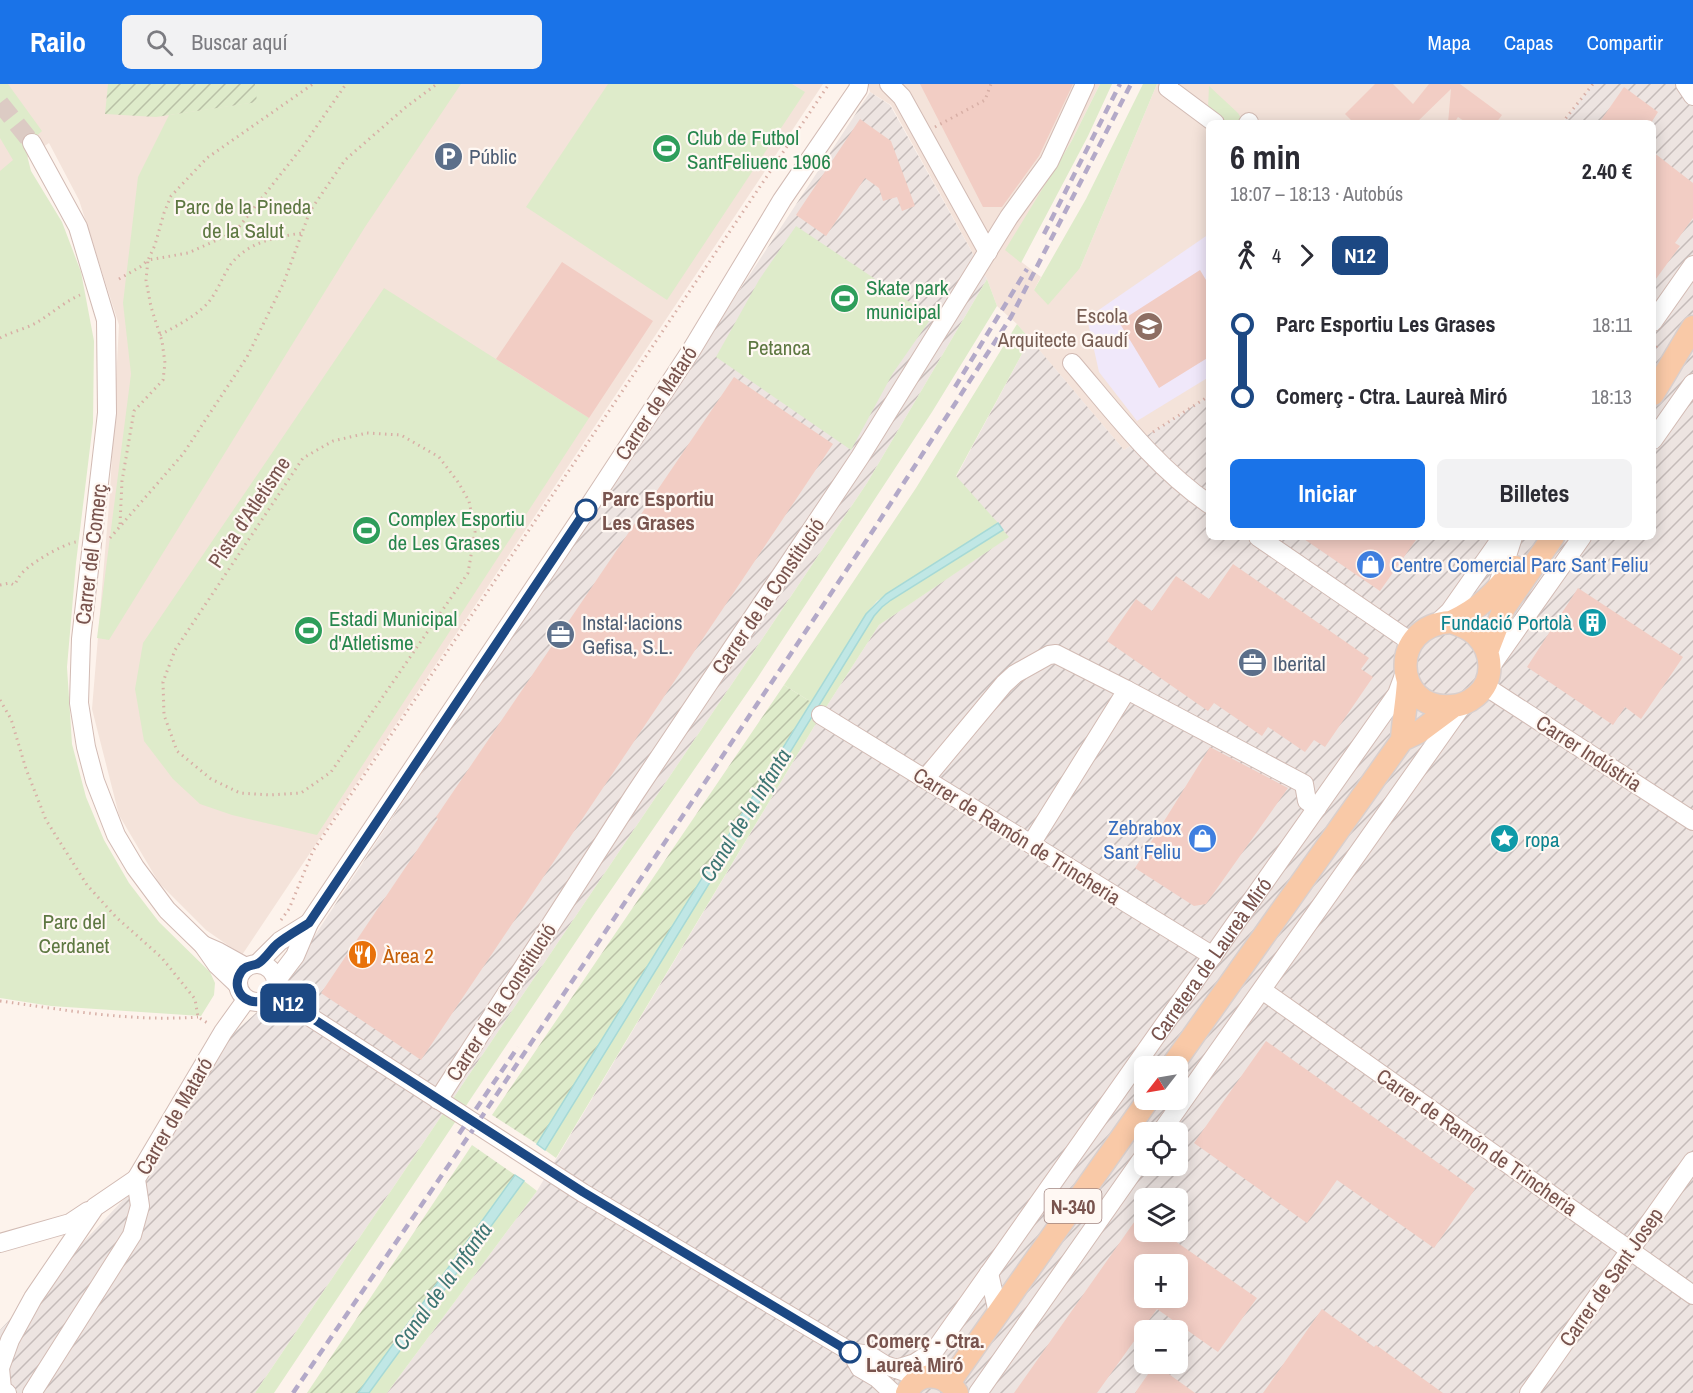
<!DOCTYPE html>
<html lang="es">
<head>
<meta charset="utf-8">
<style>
	body { margin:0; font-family:"Archivo Narrow",sans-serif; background:#f2f2f3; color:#2b2b33; height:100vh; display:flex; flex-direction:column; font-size:22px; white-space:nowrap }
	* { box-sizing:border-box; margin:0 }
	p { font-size:20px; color:#7c7c81 }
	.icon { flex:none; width:33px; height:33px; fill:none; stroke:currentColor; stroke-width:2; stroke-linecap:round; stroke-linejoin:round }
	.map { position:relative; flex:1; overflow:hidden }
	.side { position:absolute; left:1206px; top:36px; width:450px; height:420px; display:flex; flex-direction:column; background:#fff; border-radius:9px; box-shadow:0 3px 15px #0003 }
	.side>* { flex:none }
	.badge { padding:0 12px; border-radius:9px; font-size:21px; line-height:39px }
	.needle { width:39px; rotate:239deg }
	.buttons { position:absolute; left:1134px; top:972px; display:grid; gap:12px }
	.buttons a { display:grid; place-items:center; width:54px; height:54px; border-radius:9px; background:#fff; box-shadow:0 3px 15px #0003; font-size:30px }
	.map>.badge { position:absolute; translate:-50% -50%; box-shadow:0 0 0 3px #fff }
	.legs { display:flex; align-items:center; gap:9px; height:66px; padding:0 24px; font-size:20px }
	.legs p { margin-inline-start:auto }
	.headline { display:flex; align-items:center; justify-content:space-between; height:102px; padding:0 24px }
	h1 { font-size:33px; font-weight:700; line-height:45px }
	.button { display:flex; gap:12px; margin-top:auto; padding:12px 24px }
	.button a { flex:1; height:69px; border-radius:9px; background:#1a73e8; color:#fff; font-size:24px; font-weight:700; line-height:69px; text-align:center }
	.button a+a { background:#f2f2f3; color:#2b2b33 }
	ul { padding:0 24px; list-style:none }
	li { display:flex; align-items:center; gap:21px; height:72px; font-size:22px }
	li i { display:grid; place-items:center; width:9px; height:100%; margin:0 8px; background:currentColor }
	li i::after { content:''; width:15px; height:15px; margin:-8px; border:4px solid; border-radius:50%; background:#fff }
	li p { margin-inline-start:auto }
	li:first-child i { background:linear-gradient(#0000 50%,currentColor 0) }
	li:last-child i { background:linear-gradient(currentColor 50%,#0000 0) }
	header { display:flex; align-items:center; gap:36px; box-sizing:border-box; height:84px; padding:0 30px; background:#1a73e8; color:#fff }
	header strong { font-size:28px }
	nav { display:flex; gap:33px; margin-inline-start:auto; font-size:21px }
	.search { width:420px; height:54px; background:#f2f2f3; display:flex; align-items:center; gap:15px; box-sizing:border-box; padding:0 21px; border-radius:9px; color:#7c7c81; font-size:22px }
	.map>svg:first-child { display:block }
	.residential { fill:#f4e3da }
	.industrial { fill:url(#industrial-furrows); fill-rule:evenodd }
	.education { fill:#f0e8fa }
	.green { fill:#deebca }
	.garden { fill:url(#garden-furrows) }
	.water { fill:#c0e7e5; stroke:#a6d9d6; stroke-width:1.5 }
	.building { fill:#f2cdc4; fill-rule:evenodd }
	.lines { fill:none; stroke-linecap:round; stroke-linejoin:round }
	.minor-tunnel { stroke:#dccbc4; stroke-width:18; stroke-dasharray:18 9; stroke-linecap:butt }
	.minor-casing { stroke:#d2bbb4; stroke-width:20 }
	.major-casing { stroke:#d9cfcd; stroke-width:25 }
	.path { stroke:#d8afa6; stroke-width:3; stroke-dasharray:1.5 4.5; stroke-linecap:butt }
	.minor { stroke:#fff; stroke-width:18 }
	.major { stroke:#f9c9a7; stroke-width:22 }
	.rail { stroke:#b3a9c8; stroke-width:4.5; stroke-dasharray:9 6; stroke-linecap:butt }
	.line-1-casing { stroke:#fff; stroke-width:14 }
	.line-1 { stroke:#1c4883; stroke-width:9 }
	.stop-1-dot { fill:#fff; stroke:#1c4883; stroke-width:3 }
	.labels { text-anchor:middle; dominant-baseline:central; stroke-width:4.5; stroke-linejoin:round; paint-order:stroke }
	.shield { fill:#fff8f3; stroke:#a18580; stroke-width:1.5 }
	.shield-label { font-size:20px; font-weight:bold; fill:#79544e }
	.leisure-label { font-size:21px; fill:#27864d; stroke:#fff8f3; text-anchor:start }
	.service-label { font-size:21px; fill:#4e5e75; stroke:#fff8f3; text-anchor:start }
	.park-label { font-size:21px; fill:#5e7842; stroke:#fff8f3 }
	.education-label { font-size:21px; fill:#785e54; stroke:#fff8f3; text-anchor:end }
	.street-label { font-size:21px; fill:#79544e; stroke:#fff8f3 }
	.stop-label { font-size:21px; font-weight:bold; fill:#79544e; stroke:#fff8f3; text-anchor:start }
	.shop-label { font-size:21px; fill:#366cbe; stroke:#fff8f3; text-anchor:start }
	.culture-label { font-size:21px; fill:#0d838f; stroke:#fff8f3; text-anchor:end }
	.food-label { font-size:21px; fill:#c56008; stroke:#fff8f3; text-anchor:start }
	.water-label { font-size:22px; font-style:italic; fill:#3e7674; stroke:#fff8f3 }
</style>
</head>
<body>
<header>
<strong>Railo</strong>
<div class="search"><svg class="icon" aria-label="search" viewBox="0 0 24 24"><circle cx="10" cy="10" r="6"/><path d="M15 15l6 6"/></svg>Buscar aquí</div>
<nav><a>Mapa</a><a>Capas</a><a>Compartir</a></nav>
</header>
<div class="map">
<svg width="1693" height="1309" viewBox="0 0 1693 1309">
	<defs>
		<pattern id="industrial-furrows" width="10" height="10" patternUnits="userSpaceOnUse" patternTransform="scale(1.5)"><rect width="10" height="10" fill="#ede4e1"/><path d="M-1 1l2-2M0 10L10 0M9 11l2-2" fill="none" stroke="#c5bbb9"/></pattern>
		<pattern id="garden-furrows" width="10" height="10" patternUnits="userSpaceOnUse" patternTransform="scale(1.5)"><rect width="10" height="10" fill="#deebca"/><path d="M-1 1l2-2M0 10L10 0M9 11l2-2" fill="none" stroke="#b9c1a6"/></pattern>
	</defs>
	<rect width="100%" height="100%" fill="#fdf3ec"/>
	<path class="residential" d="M0,0h823l-581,871 -36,-25 -47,-47 -40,-68 -27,-106 18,-217 9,-167 -40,-125 -30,-57 -49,33z
		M868,0h232l-29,58 -65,108 35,27 -7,13 46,-22 77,-184h436l-31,39h-353v273l-85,54 -107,-126 -20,-18 -10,-27 -96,-174 -21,-13z"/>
	<path class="industrial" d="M1593,0h92l8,12v1297h-1306l150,-202 284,-476 58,-90 129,-88 -52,-60 74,-138 94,111 85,-54v141h444v-414h-91zM1144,982h34v34h-34zM1144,1048h34v34h-34zM1144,1114h34v34h-34zM1144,1180h34v34h-34zM1144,1246h34v34h-34z
		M870,8l20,13 97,174 -120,204 -612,910h-255v-63l142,-150 84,-140 49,-44z"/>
	<path class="education" d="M1209,150v143l-72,44 -38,-49 -12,-54z"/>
	<path class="green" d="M0,0h8l34,47 -17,16 6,24 31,51 19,50 13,69 -1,82 -17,140 -9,104 5,77 14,53 18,43 25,43 30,39 51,50 5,11 -1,12 -13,21 -150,-10 -51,-8v-827l13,-11 -13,-22z
		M255,0h206l-96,143 -256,413 -12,-2 34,-264 -8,-71 15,-126 31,-62 87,-13z
		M608,0h184l13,8 -138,208 -141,-93z
		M1100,0h12l-24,52 -67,127 -16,-13 66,-108z
		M1143,0h14l-77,184 -32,37 -14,-15 52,-91z
		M1209,2l29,27 6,10h-20l-16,-15z
		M796,142l136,91 -39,56 -42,77 -135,-93 43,-77z
		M987,195l10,27 -65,106 -176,268 -161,233 -321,480h-19l612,-910z
		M384,204l205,130 -272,417 -85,-20 -32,-11 -27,-25 -29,-38 -9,-52 8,-46z
		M1017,240l13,15 -74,137 42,47 -121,78 -11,13 -55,88 -27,-17 132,-197z
		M1003,446l6,7 -130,88 -58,90 -265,443 -11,-8 329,-534 8,-9 9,-7z
		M524,1097l13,10 -150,202h-18z"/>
	<path class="garden" d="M108,0h147l2,18 -101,15 -51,-3z
		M784,601l27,17 -274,442 -45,-29z
		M472,1061l43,30 -21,32 -136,186h-51z"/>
	<path class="water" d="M998,439l5,7 -112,70 -9,7 -8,9 -329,534 -8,-6 329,-530 20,-20z
		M515,1091l9,6 -155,212h-11z"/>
	<path class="building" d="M920,0h153l-34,72 -37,51h-19z
		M1375,0h18l20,20 16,-20h31l42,31 -6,8h-29l-9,-6 -4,6h-6l3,-34 -35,34h-62l-9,-9z
		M1624,3l34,25 -7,11h-52z
		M860,35l31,22 24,65 -13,5 -5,-14 -14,4 -4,-13 -14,-10 -39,58 -30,-21z
		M1653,68l40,31v35l-18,25 5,3 -27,37z
		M562,178l91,59 -64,97 -93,-59z
		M1200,186l9,15v72l-50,31 -40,-66z
		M734,293l99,67 -412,616 -100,-67 117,-174 -2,-2z
		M1301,453h117l-38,54z
		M1233,480l136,94 -8,11 12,8 -48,70 -11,-7 -9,12 -37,-25 -6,9 -48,-33 -6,8 -101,-70 29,-42 16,12 24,-35 33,23z
		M1578,504l105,69 -42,62 -16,-12 -12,18 -86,-58z
		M1210,663l78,41 -82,116 -12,2 -59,-38z
		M1266,957l209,148 -41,59 -97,-68 -30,43 -113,-80z
		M1144,1124v24h18l95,66 -39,54 -61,-43 -60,84h-83zM1144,1180h34v34h-34z
		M1322,1225l52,38 2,-2 67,48h-180z
		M1155,1280l40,29h-60z"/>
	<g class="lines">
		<path class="minor-tunnel" d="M0,19l32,40"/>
		<defs>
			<g id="minor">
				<path d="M889,0l13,13 86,155"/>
				<path d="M1169,0l-1,4 47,35"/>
				<path d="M1685,0l8,12"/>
				<path d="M1248,39l1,-1"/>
				<path d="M32,59l46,84 28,93 1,93 -26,226 -2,64 7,44 9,34 21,54 19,32 32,43 36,35 14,20 20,19"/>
				<path d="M1653,238l40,-57"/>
				<path d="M1072,279c42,49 83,104 137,141"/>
				<path d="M1653,356l40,-57"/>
				<path d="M1258,453l153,105"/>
				<path d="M1498,500l15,-47"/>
				<path d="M1434,542l16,-15 52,-74"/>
				<path d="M1491,582l91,-129"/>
				<path d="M1485,602l208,135"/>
				<path d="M821,631l392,241"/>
				<path d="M925,695l79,-95 11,-10 34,-19 7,-1 71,36"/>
				<path d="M1031,760l96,-154 177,94 3,17 10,7"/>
				<path d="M203,861l16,7 27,15"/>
				<circle cx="257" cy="899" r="19"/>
				<path d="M257,880l23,-23 29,-18"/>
				<path d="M276,897l19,-25 14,-33 282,-420 101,-154 90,-149 76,-111 1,-5"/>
				<path d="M1262,906l431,305"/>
				<path d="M273,909l310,200 268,159 18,3 16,10 20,7"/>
				<path d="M438,1016l196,-305 226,-338 149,-240 40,-55 36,-78"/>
				<path d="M1161,1048l303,-429"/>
				<path d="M0,1159l70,-20 18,-12"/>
				<path d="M989,1189l9,40"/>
				<path d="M851,1268l9,16 17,10 16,15"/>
				<path id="s1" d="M896,1285l19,-6 20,-13 462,-656 7,-19"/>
				<path d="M7,1309l-5,-4 -2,-21 10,-28 23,-42 62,-91 41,-28"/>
				<path d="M32,1309l100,-158 8,-29 -4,-27 87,-147 23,-32"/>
				<path d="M978,1309l166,-237"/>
				<path d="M1529,1309l164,-232"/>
			</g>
			<path id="major" d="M1653,310l40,-67
				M1451,538c9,3 18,6 25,13 17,17 19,45 0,61 -7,6 -17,10 -26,10 -57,4 -62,-81 1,-84z
				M1451,538c30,-14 44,-29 64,-55
				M1487,568l17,-44 49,-71
				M1402,656c1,-20 5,-39 6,-59
				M1172,982l230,-326 17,-8 35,-26
				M949,1299l199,-283
				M907,1309c10,-23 38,-21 50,0"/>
		</defs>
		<use href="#minor" class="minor-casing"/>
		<use href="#major" class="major-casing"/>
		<path class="path" d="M1562,39l31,-39
			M935,43l50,-27 6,-16
			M119,195l21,-12 8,-7 7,-15 9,-32 7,-17 36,-38 106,-74
			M160,251c16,-9 33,-17 47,-31 10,-11 15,-27 24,-40 17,-22 45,-27 71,-31
			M0,254c11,-6 25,-9 36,-15 15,-9 28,-21 44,-28
			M1653,268l4,-6
			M1153,348l56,-36
			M367,349l34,2 38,22 19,25 11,19 6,31 -7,41 -137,199 -30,21 -31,2 -30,-2 -29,-14 -34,-28 -13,-36 -1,-33 12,-32 128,-192 30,-17z
			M120,440l2,-43 12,-70 29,-31 2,-17 -3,-22 -11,-34 -5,-27 2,-20 40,-7 47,-21 68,-86 43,-62
			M110,454l73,-84 64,-97 37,-75 26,-71 35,-51 61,-53 31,-23
			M0,501l10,-2 4,2c2,-2 3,-5 5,-8 7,-12 44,-33 57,-35
			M0,616l11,19 15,50 20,51 41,65 29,32 46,41 33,41 3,18 11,7
			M281,836l8,-11 24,-58 516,-767
			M0,917c66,9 132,21 198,16"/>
		<use href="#minor" class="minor"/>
		<use href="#major" class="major"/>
		<path class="rail" d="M1044,150l76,-150
			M955,303l72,-118
			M459,1050l59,-87
			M293,1309l190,-278 393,-589 135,-209 120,-233"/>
	</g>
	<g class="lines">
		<defs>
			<path id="line-1" d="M586,426l-277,413c-11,7 -22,13 -32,21 -6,5 -13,17 -20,20 -7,2 -12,2 -16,8 -14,21 14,42 32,21l310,199 267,160"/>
		</defs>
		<use href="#line-1" class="line-1-casing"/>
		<use href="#line-1" class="line-1"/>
	</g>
	<defs>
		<symbol id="stadium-disc" viewBox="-11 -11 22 22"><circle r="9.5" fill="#2e9e5b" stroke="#fff8f3"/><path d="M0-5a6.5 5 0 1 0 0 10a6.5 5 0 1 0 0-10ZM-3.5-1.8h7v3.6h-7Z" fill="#fff"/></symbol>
		<symbol id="parking-disc" viewBox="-11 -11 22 22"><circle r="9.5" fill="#5c6f8a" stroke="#fff8f3"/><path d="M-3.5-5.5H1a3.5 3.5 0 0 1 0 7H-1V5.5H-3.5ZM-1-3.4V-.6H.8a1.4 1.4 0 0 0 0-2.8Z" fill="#fff"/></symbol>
		<symbol id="school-disc" viewBox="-11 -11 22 22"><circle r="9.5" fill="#8d6e63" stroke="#fff8f3"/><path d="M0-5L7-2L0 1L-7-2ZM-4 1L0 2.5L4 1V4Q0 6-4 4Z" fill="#fff"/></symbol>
		<symbol id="shop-disc" viewBox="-11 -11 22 22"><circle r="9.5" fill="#3f7fe0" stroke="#fff8f3"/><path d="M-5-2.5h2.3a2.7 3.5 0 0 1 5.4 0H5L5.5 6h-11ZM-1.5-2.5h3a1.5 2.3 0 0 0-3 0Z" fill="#fff"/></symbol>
		<symbol id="building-disc" viewBox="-11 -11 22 22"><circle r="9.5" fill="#0f9aa8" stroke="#fff8f3"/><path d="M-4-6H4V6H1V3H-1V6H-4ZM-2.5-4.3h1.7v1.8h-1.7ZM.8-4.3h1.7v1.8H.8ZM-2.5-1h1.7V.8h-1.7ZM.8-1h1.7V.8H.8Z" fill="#fff"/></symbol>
		<symbol id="office-disc" viewBox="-11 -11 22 22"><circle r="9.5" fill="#5c6f8a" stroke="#fff8f3"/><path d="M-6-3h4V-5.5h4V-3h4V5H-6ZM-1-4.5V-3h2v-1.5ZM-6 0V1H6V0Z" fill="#fff"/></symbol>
		<symbol id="sight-disc" viewBox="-11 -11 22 22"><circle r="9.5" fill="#0f9aa8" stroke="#fff8f3"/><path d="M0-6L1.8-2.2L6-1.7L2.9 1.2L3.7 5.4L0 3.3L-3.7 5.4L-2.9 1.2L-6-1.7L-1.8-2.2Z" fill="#fff"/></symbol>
		<symbol id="restaurant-disc" viewBox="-11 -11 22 22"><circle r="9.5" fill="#e8710a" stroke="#fff8f3"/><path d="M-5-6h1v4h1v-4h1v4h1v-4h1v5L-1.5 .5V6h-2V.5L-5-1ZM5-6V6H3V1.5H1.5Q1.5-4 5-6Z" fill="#fff"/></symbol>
	</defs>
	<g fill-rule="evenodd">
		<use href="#stadium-disc" x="650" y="48" width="33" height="33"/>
		<use href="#parking-disc" x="432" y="56" width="33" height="33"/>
		<use href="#stadium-disc" x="828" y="198" width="33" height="33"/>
		<use href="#school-disc" x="1132" y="226" width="33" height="33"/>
		<use href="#stadium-disc" x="350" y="430" width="33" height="33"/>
		<use href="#shop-disc" x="1354" y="464" width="33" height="33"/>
		<use href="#building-disc" x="1576" y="522" width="33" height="33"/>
		<use href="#stadium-disc" x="292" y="530" width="33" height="33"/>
		<use href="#office-disc" x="544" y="534" width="33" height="33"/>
		<use href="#office-disc" x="1236" y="562" width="33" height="33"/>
		<use href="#shop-disc" x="1186" y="738" width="33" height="33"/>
		<use href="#sight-disc" x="1488" y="738" width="33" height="33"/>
		<use href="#restaurant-disc" x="346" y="854" width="33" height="33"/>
	</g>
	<g class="stop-1-dot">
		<circle cx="586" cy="426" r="10"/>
		<circle cx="850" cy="1268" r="10"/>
	</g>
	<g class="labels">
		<rect class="shield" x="1044.5" y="1105" width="57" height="34" rx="4.5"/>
		<g class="shield-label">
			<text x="1073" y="1122">N-340</text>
		</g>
		<g class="leisure-label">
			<text x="687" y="53">Club de Futbol<tspan x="687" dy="24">SantFeliuenc 1906</tspan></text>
			<text x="866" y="203">Skate park<tspan x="866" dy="24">municipal</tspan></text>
			<text x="388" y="434">Complex Esportiu<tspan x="388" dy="24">de Les Grases</tspan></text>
			<text x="329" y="534">Estadi Municipal<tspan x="329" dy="24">d'Atletisme</tspan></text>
		</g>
		<g class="service-label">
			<text x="469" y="72">Públic</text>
			<text x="582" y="538">Instal·lacions<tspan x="582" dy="24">Gefisa, S.L.</tspan></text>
			<text x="1273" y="579">Iberital</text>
		</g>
		<g class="park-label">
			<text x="243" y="122">Parc de la Pineda<tspan x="243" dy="24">de la Salut</tspan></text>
			<text x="779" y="263">Petanca</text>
			<text x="74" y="837">Parc del<tspan x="74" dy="24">Cerdanet</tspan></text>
		</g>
		<g class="education-label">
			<text x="1128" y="231">Escola<tspan x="1128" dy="24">Arquitecte Gaudí</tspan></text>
		</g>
		<g class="street-label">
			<text transform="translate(656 319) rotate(-57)">Carrer de Mataró</text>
			<text transform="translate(249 428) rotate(-56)">Pista d'Atletisme</text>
			<text transform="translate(91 470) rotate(-83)">Carrer del Comerç</text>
			<text transform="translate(768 512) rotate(-56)">Carrer de la Constitució</text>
			<text transform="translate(1589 669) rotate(33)">Carrer Indústria</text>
			<text transform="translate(1017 752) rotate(32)">Carrer de Ramón de Trincheria</text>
			<text stroke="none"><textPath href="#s1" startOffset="522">Carretera de Laureà Miró</textPath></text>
			<text transform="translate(501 918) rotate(-57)">Carrer de la Constitució</text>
			<text transform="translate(174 1032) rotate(-60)">Carrer de Mataró</text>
			<text transform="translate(1477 1058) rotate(35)">Carrer de Ramón de Trincheria</text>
			<text transform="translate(1611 1193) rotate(-55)">Carrer de Sant Josep</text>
		</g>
		<g class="stop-label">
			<text x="602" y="414">Parc Esportiu<tspan x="602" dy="24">Les Grases</tspan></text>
			<text x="866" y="1256">Comerç - Ctra.<tspan x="866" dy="24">Laureà Miró</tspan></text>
		</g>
		<g class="shop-label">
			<text x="1391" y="480">Centre Comercial Parc Sant Feliu</text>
			<text x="1181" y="743" text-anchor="end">Zebrabox<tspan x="1181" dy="24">Sant Feliu</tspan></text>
		</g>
		<g class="culture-label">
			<text x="1572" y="538">Fundació Portolà</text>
			<text x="1525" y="755" text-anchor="start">ropa</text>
		</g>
		<g class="food-label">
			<text x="383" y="871">Àrea 2</text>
		</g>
		<g class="water-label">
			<text transform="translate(745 731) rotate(-58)">Canal de la Infanta</text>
			<text transform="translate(442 1202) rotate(-54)">Canal de la Infanta</text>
		</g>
	</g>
</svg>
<div class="buttons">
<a><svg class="needle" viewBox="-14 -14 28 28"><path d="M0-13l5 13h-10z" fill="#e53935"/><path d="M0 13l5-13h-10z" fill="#7c7c81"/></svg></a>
<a><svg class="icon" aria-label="locate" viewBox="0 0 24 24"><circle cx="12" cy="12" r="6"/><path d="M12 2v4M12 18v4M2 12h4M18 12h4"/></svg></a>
<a><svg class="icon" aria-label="layers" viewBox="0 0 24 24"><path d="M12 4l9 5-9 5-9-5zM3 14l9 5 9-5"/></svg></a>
<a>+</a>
<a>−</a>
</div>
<b class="badge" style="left:288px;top:919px;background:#1c4883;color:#fff">N12</b>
<section class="side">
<div class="headline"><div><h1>6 min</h1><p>18:07 – 18:13 · Autobús</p></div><b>2.40 €</b></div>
<div class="legs"><svg class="icon" aria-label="walk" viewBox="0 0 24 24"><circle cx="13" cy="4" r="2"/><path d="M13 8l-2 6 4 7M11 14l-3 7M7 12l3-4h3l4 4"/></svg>4<svg class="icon" aria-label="forward" viewBox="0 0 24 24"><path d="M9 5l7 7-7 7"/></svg><b class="badge" style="background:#1c4883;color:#fff">N12</b></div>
<ul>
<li><i style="color:#1c4883"></i><b>Parc Esportiu Les Grases</b><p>18:11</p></li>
<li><i style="color:#1c4883"></i><b>Comerç - Ctra. Laureà Miró</b><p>18:13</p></li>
</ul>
<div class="button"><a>Iniciar</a><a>Billetes</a></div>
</section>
</div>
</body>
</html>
